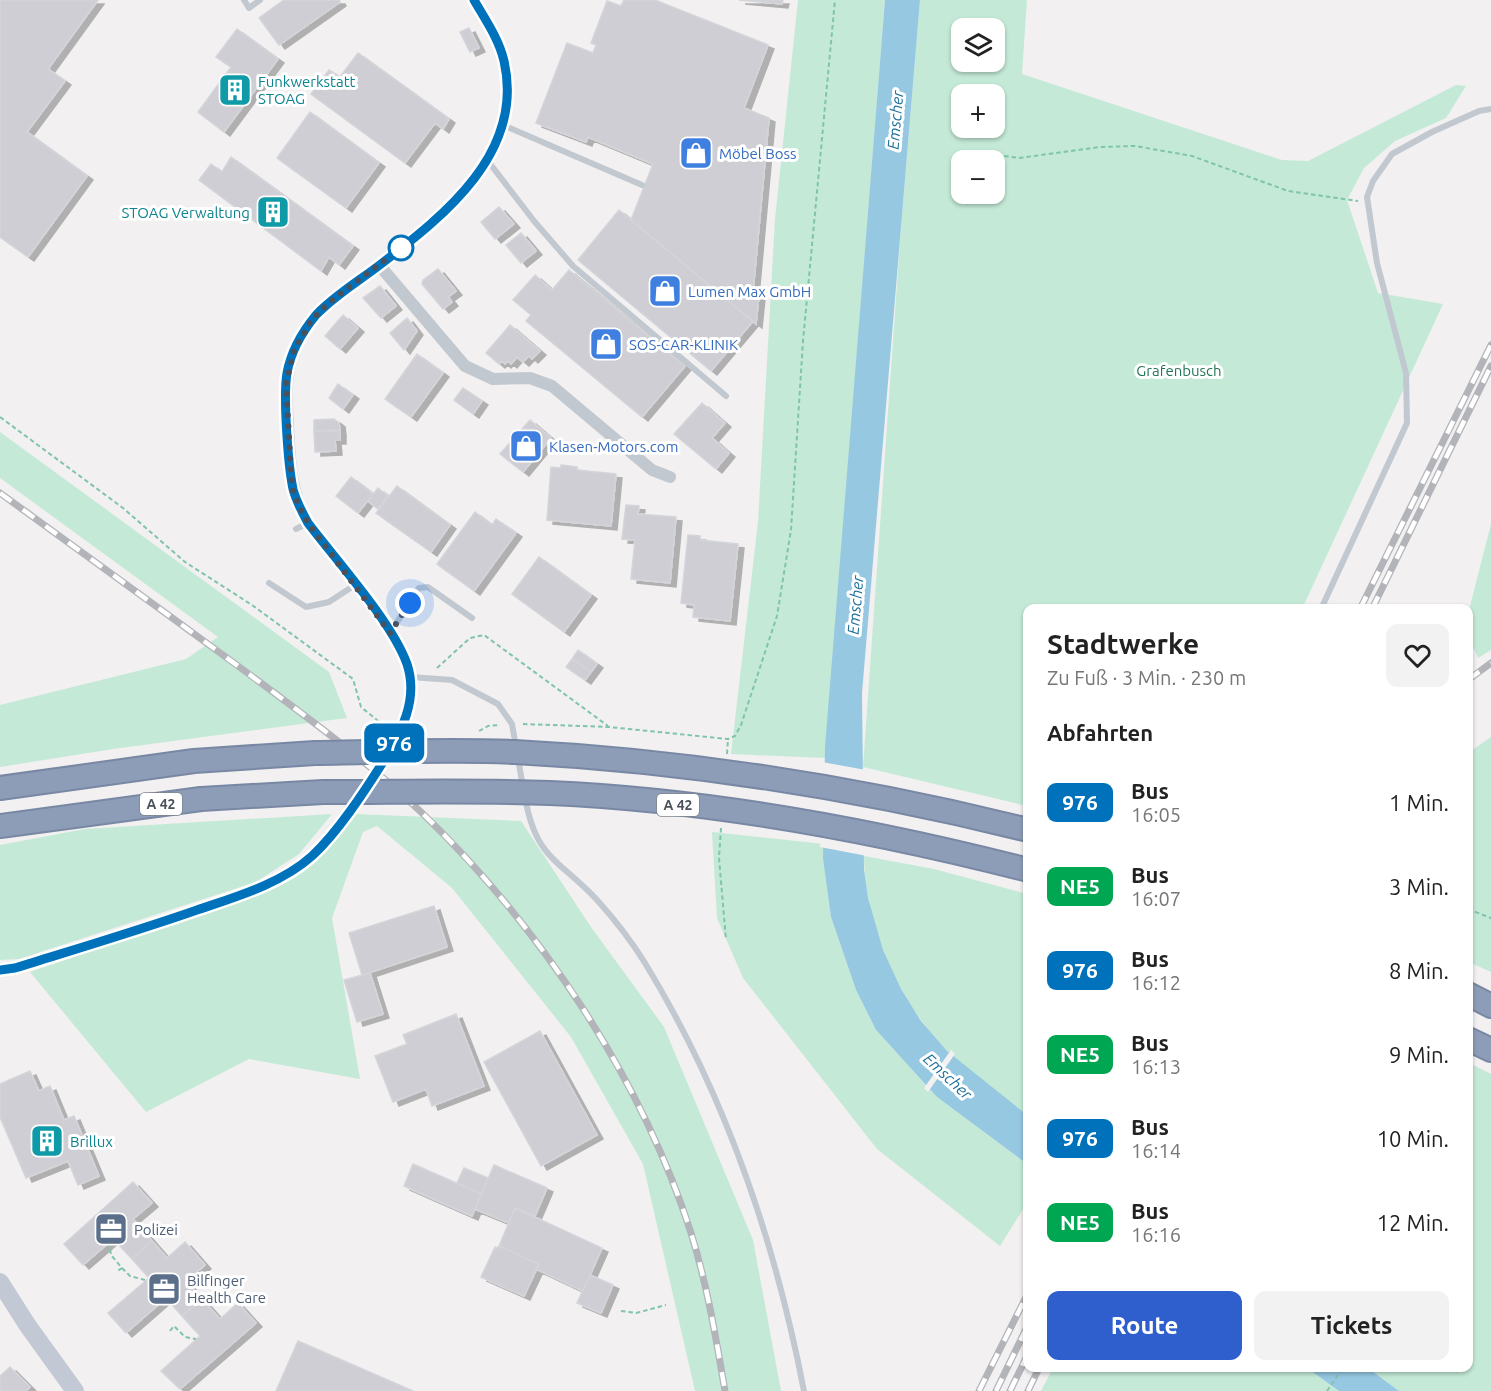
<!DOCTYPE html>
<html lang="de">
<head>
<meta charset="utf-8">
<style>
	body { margin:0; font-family:Ubuntu,sans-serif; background:#f2f2f2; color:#222; height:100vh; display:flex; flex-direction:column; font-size:22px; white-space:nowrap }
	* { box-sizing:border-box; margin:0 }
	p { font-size:20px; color:#767676 }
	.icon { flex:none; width:33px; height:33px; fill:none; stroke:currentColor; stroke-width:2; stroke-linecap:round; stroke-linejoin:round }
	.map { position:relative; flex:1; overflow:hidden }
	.drawer { position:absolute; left:1023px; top:604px; width:450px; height:768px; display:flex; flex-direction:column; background:#fff; border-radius:12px; box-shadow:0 2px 4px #0004 }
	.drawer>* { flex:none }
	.badge { padding:0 12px; border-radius:9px; font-size:21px; line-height:39px }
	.fabs { position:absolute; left:951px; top:18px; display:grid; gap:12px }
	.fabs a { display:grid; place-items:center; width:54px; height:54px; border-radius:12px; background:#fff; box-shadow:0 2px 4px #0004; font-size:30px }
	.you { position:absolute; width:30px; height:30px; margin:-15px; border:4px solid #fff; border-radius:50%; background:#1a73e8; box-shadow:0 0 0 9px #1a73e833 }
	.map>.badge { position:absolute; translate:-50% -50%; box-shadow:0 0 0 3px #fff }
	h2 { padding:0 24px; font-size:22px; line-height:54px }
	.round { display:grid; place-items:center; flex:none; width:63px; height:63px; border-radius:12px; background:#f2f2f2 }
	.overview { display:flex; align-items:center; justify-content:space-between; height:102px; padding:0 24px }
	h1 { font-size:28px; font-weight:700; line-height:45px }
	.cta { display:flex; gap:12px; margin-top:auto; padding:12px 24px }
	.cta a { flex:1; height:69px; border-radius:12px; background:#2e5fcd; color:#fff; font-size:24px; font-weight:700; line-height:69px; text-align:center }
	.cta a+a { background:#f2f2f2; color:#222 }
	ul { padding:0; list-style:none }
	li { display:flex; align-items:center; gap:18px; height:84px; padding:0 24px }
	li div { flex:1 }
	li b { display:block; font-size:22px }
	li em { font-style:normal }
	li .badge { min-width:66px; font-weight:700; text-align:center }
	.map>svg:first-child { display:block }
	.green { fill:#c4ead7; fill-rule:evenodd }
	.water { fill:#96c8e2 }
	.pier { fill:#f2f0f0 }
	.building { fill:#ceced4; stroke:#d4d5da; stroke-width:1.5; filter:url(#shadow) }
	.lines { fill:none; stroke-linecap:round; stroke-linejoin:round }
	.highway-casing { stroke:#7888a4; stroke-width:26 }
	.path { stroke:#7fc4ab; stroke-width:2; stroke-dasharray:4.5 3; stroke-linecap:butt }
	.lane { stroke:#c2c8d0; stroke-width:6 }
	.street { stroke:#c2c8d0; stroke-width:12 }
	.secondary { stroke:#c3c9d4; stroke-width:18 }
	.highway { stroke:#8d9db8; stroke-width:22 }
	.rail-casing { stroke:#b3b4b9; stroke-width:7 }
	.rail { stroke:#fff; stroke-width:4.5; stroke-dasharray:14; stroke-linecap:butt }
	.highway-bridge-casing { stroke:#7888a4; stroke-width:26; stroke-linecap:butt }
	.highway-bridge { stroke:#8d9db8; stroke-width:22 }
	.line-casing { stroke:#fff; stroke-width:14 }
	.line { stroke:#0072bc; stroke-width:9 }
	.walk { stroke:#4a515b; stroke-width:6; stroke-dasharray:0 10.8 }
	.stop-dot { fill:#fff; stroke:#0072bc; stroke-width:3 }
	.labels { text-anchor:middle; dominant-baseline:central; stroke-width:6; stroke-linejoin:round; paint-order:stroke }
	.shield { fill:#fff; stroke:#80858c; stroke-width:1.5 }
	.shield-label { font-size:14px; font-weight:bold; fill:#4a515b }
	.culture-label { font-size:15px; fill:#0d838f; stroke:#fff; text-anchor:start }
	.shop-label { font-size:15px; fill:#366cbe; stroke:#fff; text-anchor:start }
	.park-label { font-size:15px; fill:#227556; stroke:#fff }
	.service-label { font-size:15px; fill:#4e5e75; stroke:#fff; text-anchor:start }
	.water-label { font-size:16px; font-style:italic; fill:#1d709b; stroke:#fff }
</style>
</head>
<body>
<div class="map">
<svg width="1491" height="1391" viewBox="0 0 1491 1391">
	<defs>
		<filter id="shadow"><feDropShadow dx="6" dy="4" stdDeviation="0" flood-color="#0004"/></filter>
	</defs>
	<rect width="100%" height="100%" fill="#f2f0f0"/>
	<path class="green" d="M798,0h87l-60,758 -94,-4 27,-232 17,-303z
		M920,0h107l-5,74 260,86 26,1 148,-76 10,1 -20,32 -51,23 -31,27 -17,32 31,93 65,11 -141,305h-274l-1,197 -164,-39 38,-540zM962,28h32v34h-32zM962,94h32v34h-32zM962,160h32v34h-32z
		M0,432l329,240 18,46 -234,31 -113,18v-62l186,-46 32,-22 -218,-159z
		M1491,524v126l-13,8 -9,-20v-28z
		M1491,737v235l-22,-10 -1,-209z
		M332,814l-33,40 -43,28 -237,77 -19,1v-115l85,-16z
		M356,814l165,7 70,106 73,100 89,213 28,151h-86l-52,-227 -72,-127 -119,-149 -75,-62 -14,6 -31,86 28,161 -111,-20 -103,53 -116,-140 224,-77 56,-29z
		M712,832l112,12 7,73 25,73 20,40 61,67 90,67v39l-27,43 -123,-97 -134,-171 -26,-60z
		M864,856l70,13 93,25v221c-27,-21 -58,-41 -82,-66 -48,-51 -80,-122 -81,-193z
		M1469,1063l22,11v317h-92l-31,-23h100z
		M1053,1368h254l32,23h-298z"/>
	<path class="water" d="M885,0h35l-58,693 2,176 4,29 15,52 18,39 20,32 26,30 80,64v49l-90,-67 -61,-67 -20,-40 -25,-73 -8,-59 2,-111z
		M1307,1368h61l31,23h-60z"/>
	<path class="pier" d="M822,762l44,8 1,86 -47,-9z
		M951,1050l4,4 -27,38 -4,-4z"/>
	<path class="building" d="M0,0h98l-50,69 17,12 -38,51 60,44 -59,81 -28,-20z
		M284,0h55l1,2 -61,43 -20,-27z
		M624,0h31l113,45 -24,63 25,10 -16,174 6,3 -3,29 -125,-104 22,-56 -65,-27 -2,5 -50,-19 31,-80 26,10 3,-8 -5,-2 16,-42 14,5z
		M739,0h44l-1,4z
		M469,28l10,20 -9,4 -10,-20z
		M237,29l41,30 -54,73 -26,-20 33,-45 -15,-10z
		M358,53l91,66 -6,10 -8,-6 -30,40 -94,-69 18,-24 11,7z
		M310,112l69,51 -33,45 -69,-50z
		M231,157l122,89 -14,19 -10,-8 -8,14 -122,-91 12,-16 11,8z
		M499,207l15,17 -19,15 -14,-17z
		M619,210l134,111 -42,50 -133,-111z
		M521,233l15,18 -15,12 -15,-18z
		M438,269l18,22 -8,6 4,5 -9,7 -21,-25 1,-4z
		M569,270l116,96 -43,51 -116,-96 5,-6 -18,-15 22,-25 17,15z
		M380,286l16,20 -15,12 -18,-20z
		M343,315l15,13 -18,21 -15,-13z
		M407,318l10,13 -13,19 -14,-17z
		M510,325l30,26 -8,8 -3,-3 -6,6 -6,-5 -6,7 -3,-3 -3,3 -3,-3 -3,3 -13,-11z
		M417,354l26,19 -32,44 -26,-18z
		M338,384l15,11 -10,14 -14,-11z
		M463,388l19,13 -9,13 -19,-14z
		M702,403l23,20 -13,15 17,15 -13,16 -42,-35z
		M334,419l5,4 1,8h-26v-11z
		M530,420l21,18 -28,34 -23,-18z
		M335,430l5,1v9h-5l1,11 -21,1 -1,-21z
		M561,465l16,2v3l39,4 -5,52 -64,-6 4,-53 10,1z
		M351,477l22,17 -15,19 -22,-17z
		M397,486l53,39 -19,27 -55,-39z
		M378,488l10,8 -10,13 -10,-8z
		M626,505l13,1 -1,8 38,3 -6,66 -39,-4 4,-39 -13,-1z
		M475,512l17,13 4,-6 20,14 -42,58 -37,-27z
		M688,535l12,1v4l38,4 -8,77 -37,-4 1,-12 -13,-2z
		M539,557l52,38 -27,37 -52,-38z
		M578,650l19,14 -6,8 -19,-13z
		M572,659l19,13 -6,8 -19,-13z
		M434,906l13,41 -85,28 -13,-42z
		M370,973l13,41 -26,8 -13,-42z
		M456,1014l28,72 -52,20 -6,-17 -33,13 -18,-46 32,-12 -4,-9z
		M540,1031l57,104 -56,31 -57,-104z
		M30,1071l9,20 11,-5 14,34 10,-4 25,60 -21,9 -10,-24 -42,17 -26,-61v-33z
		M413,1164l68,30 -9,22 -68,-30z
		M494,1165l53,23 -12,28 -20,-8 -6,15 -34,-14z
		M464,1168l24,10 -7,16 -24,-11z
		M133,1182l19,21 -19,16 19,22 -20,18 -19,-20 -30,26 -19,-21z
		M515,1208l87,40 -19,43 -47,-22 3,-5 -40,-18z
		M152,1241l15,17 18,-16 20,23 -19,16 16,18 -20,17 -16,-18 -40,35 -18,-20 41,-35 -17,-19z
		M499,1246l40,18 -15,32 -43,-19 14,-30 2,1z
		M590,1275l23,10 -12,28 -24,-10z
		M202,1299l18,20 18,-16 18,20 -76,66 -19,-18 39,-35 -18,-20z
		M298,1341l115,50h-137z
		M10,1367l20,20 -4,4h-26v-15z"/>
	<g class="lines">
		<defs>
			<path id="highway" d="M0,788l194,-27 121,-8
				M0,826l201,-27 122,-7
				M1468,994l23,12
				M1468,1039l23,11"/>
		</defs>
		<use href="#highway" class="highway-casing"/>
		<path class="path" d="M967,151l52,7 81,-11 35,-1 57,10 96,35 70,10
			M0,417l123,91 62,54 67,43 101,74 8,28 27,22
			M437,668l33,-30 14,-3 124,91
			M523,724l86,3 119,12 7,-3 6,-11 36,-109 14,-86 12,-189 32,-341
			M479,731l9,-5 11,-1
			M727,754l1,-15
			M721,828l-2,30 7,82
			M1468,909l23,9
			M109,1242l2,13 11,13 -6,4
			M122,1268l8,8 15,4
			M621,1311l15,2 30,-8
			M170,1331l4,-5 11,11 11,2
			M1327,1391l16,-23"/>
		<path class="lane" d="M244,0l5,8 11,-8
			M503,125l139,60
			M488,161l46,60 39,45 153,130
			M296,529l12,-6
			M269,583l37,24 23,-5 26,-17
			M1321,609l86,-186 -1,-50 -29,-110 -10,-66 6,-16 19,-27 40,-22 47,-21 12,-2
			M390,633l29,-45 9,-1 44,31
			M411,677l41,3 46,24 14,20 11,63
			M525,797c11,64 36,63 73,104 17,19 34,41 47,62 80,131 130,278 159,428"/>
		<path class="street" d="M380,266l85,100 28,13 37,-1 22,8 100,84 18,7
			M0,970l15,-2c61,-19 122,-37 182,-58 38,-13 84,-26 115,-54 26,-24 52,-64 71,-94 18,-30 36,-62 24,-98 -14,-41 -71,-105 -99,-141 -18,-33 -18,-60 -20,-97 -2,-31 -4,-59 12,-88 18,-33 51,-51 80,-73 64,-48 146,-114 124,-204 -5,-23 -19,-42 -30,-61"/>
		<path class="secondary" d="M0,1282l28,44 47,65"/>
		<use href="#highway" class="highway"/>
		<defs>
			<path id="rail" d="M0,493c80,58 159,115 238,173 62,46 127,93 183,146 118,113 220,265 270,421 16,51 25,105 34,158
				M1360,609l131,-264
				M1372,609l119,-243
				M1468,680l23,-17
				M979,1391l49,-98
				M996,1391l32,-66
				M1010,1391l18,-37
				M1028,1391l11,-23"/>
		</defs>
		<use href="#rail" class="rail-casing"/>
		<use href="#rail" class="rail"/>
		<defs>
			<path id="highway-bridge" d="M315,753c67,-1 134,-4 200,-1 174,9 344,36 513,78
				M323,792c76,0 151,-2 227,1 160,7 322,37 478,77"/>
		</defs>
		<use href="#highway-bridge" class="highway-bridge-casing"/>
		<use href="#highway-bridge" class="highway-bridge"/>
	</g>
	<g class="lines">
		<defs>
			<path id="line" d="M0,970l15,-2c61,-19 122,-37 182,-58 38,-13 84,-26 115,-54 26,-24 52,-64 71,-94 18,-30 36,-62 24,-98 -15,-42 -71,-104 -99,-141 -6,-11 -12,-22 -15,-34 -5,-24 -10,-93 -6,-116 4,-22 15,-41 29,-58 19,-20 43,-34 65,-51 64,-49 144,-112 123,-203 -5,-22 -19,-42 -30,-61"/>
		</defs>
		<use href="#line" class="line-casing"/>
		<use href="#line" class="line"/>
		<path class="walk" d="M401,248l-74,56 -16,17 -17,30 -8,33 6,104 7,18 9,17 82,110 20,-30"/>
	</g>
	<defs>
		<symbol id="building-square" viewBox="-11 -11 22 22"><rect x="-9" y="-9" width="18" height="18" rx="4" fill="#0f9aa8" stroke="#fff"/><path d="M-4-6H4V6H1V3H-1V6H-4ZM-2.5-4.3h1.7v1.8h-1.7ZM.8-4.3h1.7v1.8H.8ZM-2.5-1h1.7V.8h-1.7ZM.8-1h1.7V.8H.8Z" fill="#fff"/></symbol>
		<symbol id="shop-square" viewBox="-11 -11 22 22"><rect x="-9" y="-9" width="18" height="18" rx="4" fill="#3f7fe0" stroke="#fff"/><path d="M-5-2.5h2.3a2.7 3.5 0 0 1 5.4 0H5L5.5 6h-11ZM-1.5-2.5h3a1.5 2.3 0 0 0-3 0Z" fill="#fff"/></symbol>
		<symbol id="office-square" viewBox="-11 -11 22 22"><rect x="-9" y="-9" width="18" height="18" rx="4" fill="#5c6f8a" stroke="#fff"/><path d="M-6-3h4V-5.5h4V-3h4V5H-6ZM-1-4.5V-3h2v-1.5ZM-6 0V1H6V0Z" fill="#fff"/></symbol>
	</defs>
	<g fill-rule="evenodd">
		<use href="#building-square" x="216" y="71" width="38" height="38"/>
		<use href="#shop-square" x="677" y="134" width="38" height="38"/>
		<use href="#building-square" x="254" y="193" width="38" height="38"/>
		<use href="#shop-square" x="646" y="272" width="38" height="38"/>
		<use href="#shop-square" x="587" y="325" width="38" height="38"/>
		<use href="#shop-square" x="507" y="427" width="38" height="38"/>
		<use href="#building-square" x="28" y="1122" width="38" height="38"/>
		<use href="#office-square" x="92" y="1210" width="38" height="38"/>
		<use href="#office-square" x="145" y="1270" width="38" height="38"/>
	</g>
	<circle class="stop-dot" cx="401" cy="248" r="12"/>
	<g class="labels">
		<g class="shield">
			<rect x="140" y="793" width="42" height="22" rx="4.5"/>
			<rect x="657" y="794" width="42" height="22" rx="4.5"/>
		</g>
		<g class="shield-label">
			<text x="161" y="804">A 42</text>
			<text x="678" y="805">A 42</text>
		</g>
		<g class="culture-label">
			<text x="258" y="81">Funkwerkstatt<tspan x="258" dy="17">STOAG</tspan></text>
			<text x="250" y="212" text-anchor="end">STOAG Verwaltung</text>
			<text x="70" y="1141">Brillux</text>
		</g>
		<g class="shop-label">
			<text x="719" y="153">Möbel Boss</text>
			<text x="688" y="291">Lumen Max GmbH</text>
			<text x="629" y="344">SOS-CAR-KLINIK</text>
			<text x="549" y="446">Klasen-Motors.com</text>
		</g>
		<g class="park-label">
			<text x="1179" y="370">Grafenbusch</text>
		</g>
		<g class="service-label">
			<text x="134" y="1229">Polizei</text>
			<text x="187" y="1280">Bilfinger<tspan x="187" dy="17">Health Care</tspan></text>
		</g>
		<g class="water-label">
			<text transform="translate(895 120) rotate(-85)">Emscher</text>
			<text transform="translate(855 605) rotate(-85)">Emscher</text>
			<text transform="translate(948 1076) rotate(43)">Emscher</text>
		</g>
	</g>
</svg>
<div class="fabs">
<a><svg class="icon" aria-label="layers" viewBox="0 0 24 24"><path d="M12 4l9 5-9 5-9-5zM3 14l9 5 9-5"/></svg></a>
<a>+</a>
<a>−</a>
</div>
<div class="you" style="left:410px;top:603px"></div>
<b class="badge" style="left:394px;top:743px;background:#0072bc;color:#fff">976</b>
<section class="drawer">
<div class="overview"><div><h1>Stadtwerke</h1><p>Zu Fuß · 3 Min. · 230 m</p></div><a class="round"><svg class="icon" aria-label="heart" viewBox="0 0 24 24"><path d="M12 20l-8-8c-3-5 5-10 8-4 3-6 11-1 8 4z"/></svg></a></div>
<h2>Abfahrten</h2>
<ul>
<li><span class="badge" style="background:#0072bc;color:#fff">976</span><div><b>Bus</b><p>16:05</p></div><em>1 Min.</em></li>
<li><span class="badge" style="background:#00a651;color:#fff">NE5</span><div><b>Bus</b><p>16:07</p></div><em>3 Min.</em></li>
<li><span class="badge" style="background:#0072bc;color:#fff">976</span><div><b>Bus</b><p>16:12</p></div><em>8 Min.</em></li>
<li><span class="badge" style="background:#00a651;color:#fff">NE5</span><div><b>Bus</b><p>16:13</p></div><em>9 Min.</em></li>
<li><span class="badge" style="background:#0072bc;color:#fff">976</span><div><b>Bus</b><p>16:14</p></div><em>10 Min.</em></li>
<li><span class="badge" style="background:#00a651;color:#fff">NE5</span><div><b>Bus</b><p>16:16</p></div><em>12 Min.</em></li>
</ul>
<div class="cta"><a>Route</a><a>Tickets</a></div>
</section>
</div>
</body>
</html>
